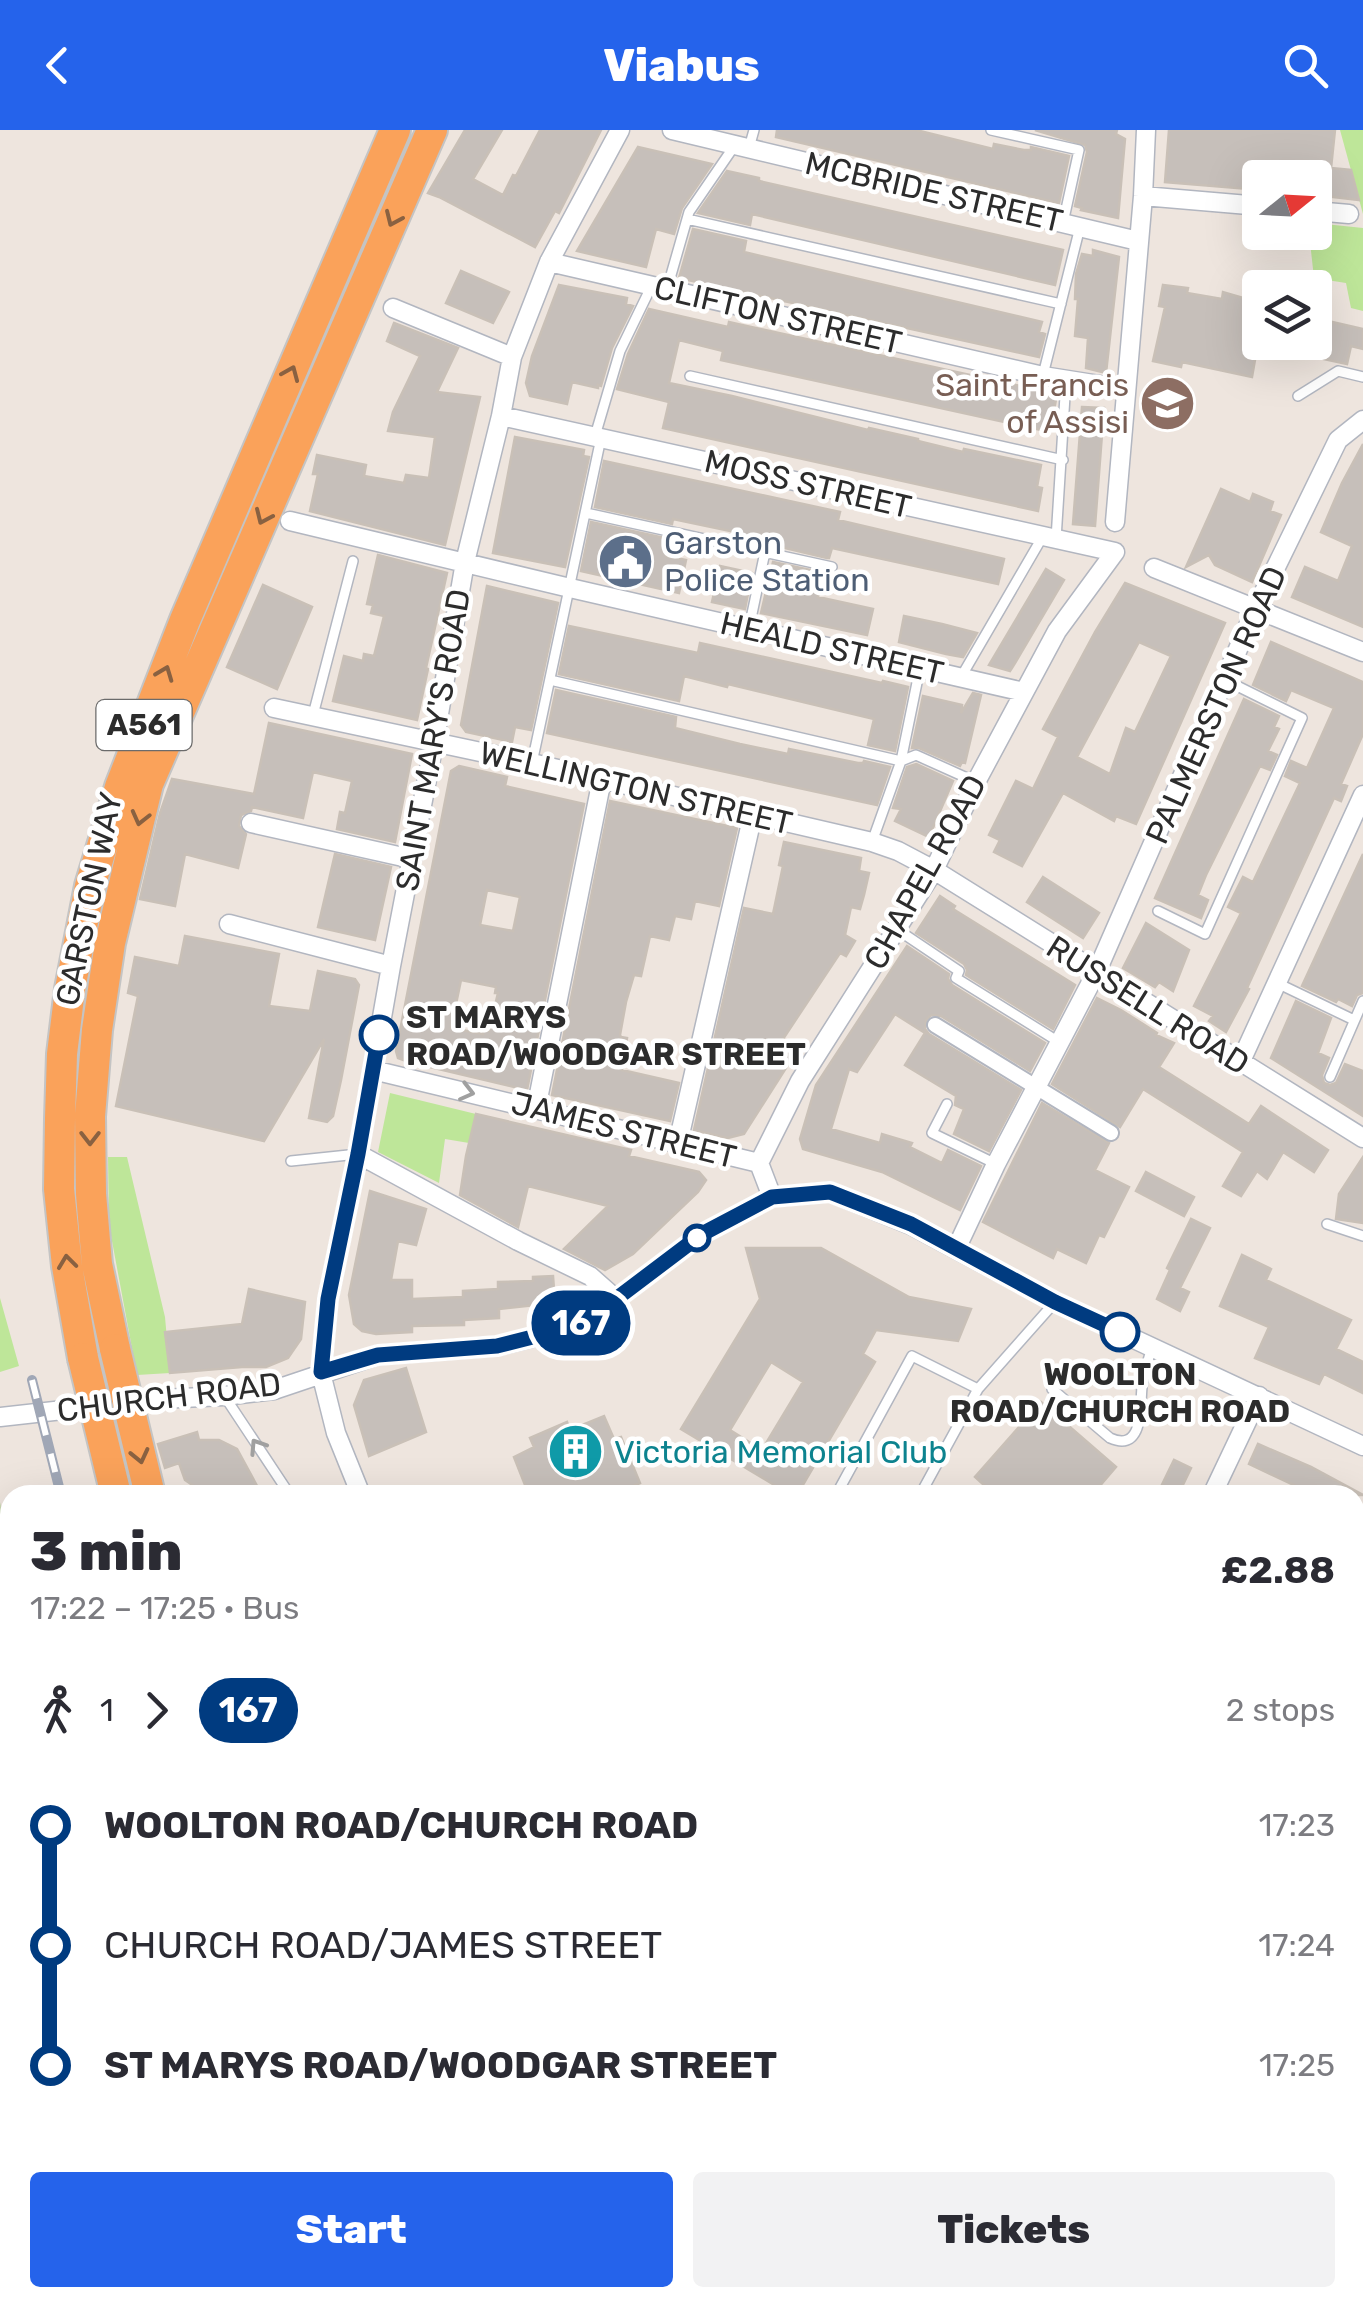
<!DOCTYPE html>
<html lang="en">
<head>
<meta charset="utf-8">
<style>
	body { margin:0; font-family:Rubik,sans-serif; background:#f2f2f3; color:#2b2b33; height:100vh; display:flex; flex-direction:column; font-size:38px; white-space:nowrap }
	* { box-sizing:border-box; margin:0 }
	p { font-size:32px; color:#7c7c81 }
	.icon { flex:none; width:55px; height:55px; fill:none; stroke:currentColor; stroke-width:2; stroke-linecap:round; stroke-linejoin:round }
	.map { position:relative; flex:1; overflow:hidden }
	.side { position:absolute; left:0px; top:1355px; width:1365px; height:822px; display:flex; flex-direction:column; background:#fff; border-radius:30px 30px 0 0; box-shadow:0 10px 40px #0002 }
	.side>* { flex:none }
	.badge { padding:0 20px; border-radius:32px; font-size:35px; line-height:65px }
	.needle { width:65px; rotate:72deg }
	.controls { position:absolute; left:1242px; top:30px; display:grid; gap:20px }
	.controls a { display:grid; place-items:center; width:90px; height:90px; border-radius:10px; background:#fff; box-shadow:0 10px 40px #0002; font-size:50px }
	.map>.badge { position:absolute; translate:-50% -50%; box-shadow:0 0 0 5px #fff }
	.legs { display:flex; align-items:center; gap:15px; height:110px; padding:0 30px; font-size:32px }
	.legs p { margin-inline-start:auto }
	.headline { display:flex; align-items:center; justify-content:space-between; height:170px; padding:0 30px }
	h1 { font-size:55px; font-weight:800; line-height:75px }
	.button { display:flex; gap:20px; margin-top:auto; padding:20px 30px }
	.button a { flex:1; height:115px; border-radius:10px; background:#2563eb; color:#fff; font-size:40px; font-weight:800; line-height:115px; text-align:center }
	.button a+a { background:#f2f2f3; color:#2b2b33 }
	ul { padding:0 30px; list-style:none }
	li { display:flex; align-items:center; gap:35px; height:120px; font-size:38px }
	li i { display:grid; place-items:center; width:15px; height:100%; margin:0 12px; background:currentColor }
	li i::after { content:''; width:25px; height:25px; margin:-12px; border:8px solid; border-radius:50%; background:#fff }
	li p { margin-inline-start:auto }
	li:first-child i { background:linear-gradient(#0000 50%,currentColor 0) }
	li:last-child i { background:linear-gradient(currentColor 50%,#0000 0) }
	header { display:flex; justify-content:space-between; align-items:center; height:130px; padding:0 30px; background:#2563eb; color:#fff; font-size:45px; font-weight:800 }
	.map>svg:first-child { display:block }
	.green { fill:#bee699 }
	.cemetery { fill:#cbd8b4 }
	.building { fill:#c6bfba; stroke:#c9c0b7; stroke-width:2.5; fill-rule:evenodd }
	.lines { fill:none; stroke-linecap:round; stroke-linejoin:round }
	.service-casing { stroke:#b2b6c0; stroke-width:12 }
	.pedestrian-casing { stroke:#b2b6c0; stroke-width:18 }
	.minor-casing { stroke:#b2b6c0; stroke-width:21 }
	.secondary-casing { stroke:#b2b6c0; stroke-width:31 }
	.trunk-casing { stroke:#c4c4c4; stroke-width:34 }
	.service { stroke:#fff; stroke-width:9 }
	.pedestrian { stroke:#fff; stroke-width:14 }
	.minor { stroke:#fff; stroke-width:18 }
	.secondary { stroke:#fff; stroke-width:28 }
	.trunk { stroke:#faa25a; stroke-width:30 }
	.rail-casing { stroke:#a0a7b6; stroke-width:10 }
	.rail { stroke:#fff; stroke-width:6; stroke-dasharray:19; stroke-linecap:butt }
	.trunk-bridge-casing { stroke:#c4c4c4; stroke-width:34; stroke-linecap:butt }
	.trunk-bridge { stroke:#faa25a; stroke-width:30 }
	.oneway { stroke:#896141 }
	.oneway2 { stroke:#a0a0a0 }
	.line-1-casing { stroke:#fff; stroke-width:22 }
	.line-1 { stroke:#003b80; stroke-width:15 }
	.stop-1-dot { fill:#fff; stroke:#003b80; stroke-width:5 }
	.labels { text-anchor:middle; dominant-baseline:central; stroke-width:9; stroke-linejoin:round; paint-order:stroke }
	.shield { fill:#fff; stroke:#6b6b6b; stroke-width:2.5 }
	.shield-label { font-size:30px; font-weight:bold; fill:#2c2c2c }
	.street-label { font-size:32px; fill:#2c2c2c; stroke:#fff }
	.education-label { font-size:32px; fill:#785e54; stroke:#fff; text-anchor:end }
	.service-label { font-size:32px; fill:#4e5e75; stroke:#fff; text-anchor:start }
	.stop-label { font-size:32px; font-weight:bold; fill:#2c2c2c; stroke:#fff; text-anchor:start }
	.culture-label { font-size:32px; fill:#0d838f; stroke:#fff; text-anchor:start }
</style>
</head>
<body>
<header><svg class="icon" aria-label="back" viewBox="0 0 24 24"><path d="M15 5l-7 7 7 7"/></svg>Viabus<svg class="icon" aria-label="search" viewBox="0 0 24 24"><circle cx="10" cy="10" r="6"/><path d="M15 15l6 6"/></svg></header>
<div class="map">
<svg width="1363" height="2177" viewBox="0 0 1363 2177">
	<rect width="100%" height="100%" fill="#eee5de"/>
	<path class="green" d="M1340,0h23v84z
		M1315,93l48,5v83l-12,-3 -5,-25 -32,-5 -5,-45 6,-1z
		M390,963l86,21 -7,29 -24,-4 -6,44 -61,-31z
		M108,1027h19l38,160 5,56 -33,2 -28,-150z
		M0,1168l19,68 -19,6z
		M587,2168h56v9h-86z"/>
	<path class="cemetery" d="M0,1372l10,37v64l-10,-3z"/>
	<path class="building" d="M465,0h37l-29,49 30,16 10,-20 3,1 24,-46h61l-42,83 -4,-2 -20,36 -96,-50 -11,-4z
		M777,0h139l77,19 1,-5 30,6h7v-3l38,9 -10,47 -283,-66z
		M1035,0h82l-1,4 9,5 -7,79 -37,-8 1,-2 -7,-2 12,-54 -2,-7z
		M1169,0h166l-4,38 20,2 8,30 -44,-5v-17h-55v12l-95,-8z
		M638,17l74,17 -30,44 -8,26 -18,-5 -10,38 -69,-16z
		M727,41l32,7v3l304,69 -8,35 -303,-71 -2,11 -52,-12z
		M693,99l53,12 -2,11 298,70 -3,10 6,2 -6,23 -360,-79z
		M1093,120l26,7 -13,116 -20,-5 2,-30 -13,-2 3,-37h-3l1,-25 6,-20 11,2z
		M461,141l48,21 -16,31 -47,-20z
		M559,155l68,13 -1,6 7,2 -21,42 -11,38 -3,-1v3l-26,-6 -5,22 -37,-8 -4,-13 6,-27z
		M1163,155l25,3 -1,5 35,6 1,-7 27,8v2l10,3v50l-4,-1 -4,23 -70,-15 -1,5 -28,-6 12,-54 -6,-1z
		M649,179l79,18 1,-5 13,3 315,69 -7,38 -329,-72 2,-9 -44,-11 -10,43 63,13 136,34 1,-2 49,11v2l45,11 1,-3 77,16 -4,22 5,1 -4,23 -375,-83 6,-26 -52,-13 11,-35z
		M1315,188l48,11v20l-12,-3 -4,18 -65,-14 1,-8h32z
		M394,193l64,25 -21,44 43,5 -35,148 -135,-34 8,-37h-5l4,-19 49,10 -2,11 40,7 2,-8 23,3 6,-41 -47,-6 5,-19 27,-56 -33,-15z
		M1082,277l22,1 -9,118 -22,-2z
		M515,307l69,13 -1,6 6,1 -24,110 -72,-14z
		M1363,314v183l-71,-30 13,-30 33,14 14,-35 -31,-14 21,-49z
		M604,331l236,51 -2,8 166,39 -6,25 -166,-36 -3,10h-2l-51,-12 1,-2 -42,-12 -62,-13 -1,5 -77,-17z
		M1221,359l29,13 3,-8 20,8 -3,9 11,4 -29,67 -37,-17 -6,-10 -23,12z
		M591,392l78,17 -3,17 20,4 -7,33 -98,-22z
		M378,425l69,18 -21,95 2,1 -11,51 -84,-19 11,-45 19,5 1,-7 10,2 10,-40 -13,-3 2,-8 -6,-1z
		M773,432l51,11 -6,24 55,12 -6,26 -106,-22z
		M720,436l32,7 -7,36 -33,-7z
		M1046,439l18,11 -49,83 -5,8 -21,-6z
		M1125,453l100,40 -89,201 -20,-8 -2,5 -51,-28 -41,73 -28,-14 6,-12 -11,-5 27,-54 17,8 25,-52 -15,-8 52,-97zM1139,512l32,14 -36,76 -9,-4 -16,46 -33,-17z
		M263,455l49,22 -35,82 -50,-22z
		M487,456l71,17 -27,127 -16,-3 -3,15 -46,-10 -5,-7z
		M904,486l38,8 35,9 -14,24 -17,-3 -47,-12z
		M569,496l129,27 2,-10 182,40 1,-2 25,6 -13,64 -27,-6 6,-26 -146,-35 -1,3 -43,-11 -5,25 -120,-27z
		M1271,512l92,40v52l-22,50 6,2 -6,15 -7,-3 -87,190 2,1 -23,43 -17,-11 4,-5 -19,-10 47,-93 -13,-6 15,-30 10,5 47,-99 -15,-7 6,-15 16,7 27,-60 -43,-18 -5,11 -33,-16z
		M556,560l120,27 -1,11 65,16 48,10 1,-5 69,14h5l1,-2 26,6 -13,38 -330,-72z
		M973,563l8,2 -16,68 -3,-1 -2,4 -41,-18h-7l11,-52 39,9 -1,8z
		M1244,569l35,17 -5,11 5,2 -11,22 9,4 -7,15 -10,-4 -54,109 -8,20 10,5 -7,18 -46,-20z
		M269,593l143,31 -17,88 -58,-13 3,-17 5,1 7,-32 -39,-9 -10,46 -51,-11 -1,4 -10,4 -2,11 7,8 -8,34 -53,-14 -10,52 -35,-7 20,-86 12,-34 82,15z
		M916,634l37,17 -24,56 -34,-16 6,-12 -8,-1 14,-41z
		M459,636l48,11 -2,9 79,18 -57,286 -118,-28 -11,-4 -2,-7 55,-280zM487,760l33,7 -7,34 -33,-6zM461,850l35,7 -1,6h3l-9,38 -5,-1 -1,4 -32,-6z
		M610,671l127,27 -18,78 -24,-5 -4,18 -16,-3 -6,24 -19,-4 -9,40 -7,-1 -8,27 -6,33 1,2 6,1 -5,32 57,13 -9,38 -118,-26z
		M784,712l77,16 -2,13 10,2 -5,22 -4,14 -9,-2 -6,28 10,6 -9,15 -6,-3 -57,86 15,10 -54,85 -16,4 -34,-8 50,-222 29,6 10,-48 -4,-1z
		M335,724l56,13 -16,73 -57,-13z
		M1363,724v139l-6,2 -5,11 -14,-7 -2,3 -34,-16z
		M1043,747l56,36 -16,25 -56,-36z
		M940,766l15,10 -2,3 122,76 -22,44 -87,-54 1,-5 -3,-6 -48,-31z
		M1146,793l43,27 -16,41 -14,-9 -4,5 -32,-19z
		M185,806l94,18 -10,52 41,5 8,-40 37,8 4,6 -18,95 -8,36 -6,6 -18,-4 15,-79 -60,102 -148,-35 22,-110 -10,-3 7,-36 44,9z
		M907,816l42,28 -1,5 4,6 93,58 -15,28 -89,-55 -10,-1 -5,5 -1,9 4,5 92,56 -32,61 -35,-17 10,-25 -9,-4 1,-9 -51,-31 20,-32 -30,-19 -38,58 -8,-3 -18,60 49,14 2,-9 30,9 -2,4 32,16 6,-13 33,16 -21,44 -78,-38 -79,-23 -3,-10 16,-54z
		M1097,868l24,12 36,23 -1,2 18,8 -15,24 90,57 12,-18 67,44 -14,22 -31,-20 -16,27 -10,-8 -16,25 -18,-10 20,-34 -100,-63 -23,38 -68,-43z
		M1296,871l35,17 -13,35 11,5 -7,17 2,8 6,2 6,-2 9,-19 18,7v45l-92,-58z
		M1042,973l67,40 -14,27 34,17 -25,50 -5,-2 -13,28 -29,-14 -4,9 -70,-36z
		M476,984l155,36 -2,6 70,16 7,8 -8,12 -65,62 -28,16 -41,-21 44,-43 -80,-20 -10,41 -58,-32 6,-39z
		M1363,1027v66l-27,-4 3,-25z
		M1146,1042l48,25 -10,19 -48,-25z
		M370,1061l56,18 -10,36 -18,-4 -7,39h21v19l51,-2v-6l35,-2v-7l35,-1v-4l20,-1 2,27 -56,6v9l-35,2v5l-52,1v6l-36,2 -14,-3 -8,-7 -5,-29z
		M1191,1089l19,9 -30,60 9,4 -9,19 -23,-12 13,-29 -3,-2z
		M746,1118h75l88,49 62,12 -13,32 -82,-11 -13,24 12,8 -78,133h-6l-110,-66 79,-130zM771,1232l32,20 -41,68 -32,-20z
		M1242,1125l29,14 -5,11 85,40 -15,29 27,13v31l-39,-19 -5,10 -64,-26 14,-31 -49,-21z
		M249,1159l56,13 -4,37 -13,19 -22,9h-24l-72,6 -5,-41 77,-8z
		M406,1238l20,64 -57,24 -15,-51 10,-25z
		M1041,1272l75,65 -24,28h-97l-20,-18z
		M604,1286l10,23 7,-2 19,46 -26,12h-85l-15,-38 20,-10 -4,-9 37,-16 3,8z
		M197,1302l2,8h20l18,9 25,46h-44v-3l-14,1 -19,-13 -6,-17 -14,5 -7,-24z
		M1258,1314l53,23 52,28h-48l-66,-31z
		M1174,1330l17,8 -13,27h-21z"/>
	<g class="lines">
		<defs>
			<path id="service" d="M991,0l88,20 -16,73
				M749,18l5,-18
				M687,89l374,85
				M667,159l22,-77 46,-67
				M1043,245l37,-148
				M690,246l373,84
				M1298,266l40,-25 25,6
				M595,306l25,-85 32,-66
				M586,383l246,54
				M1056,409l10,-159
				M749,498l16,-76
				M961,547l82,-141
				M550,550l351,81 15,-6 60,27
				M313,585l40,-154
				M532,633l69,-325
				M872,712l29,-81 19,-93
				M1158,781l47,23 97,-216 -77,-38
				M898,800l61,41 -3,7 103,64
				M1277,853l77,37
				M1330,947l33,-76
				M947,974l-15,29 64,31
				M291,1031l67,-7
				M1327,1094l36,12
				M1052,1259l58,49c34,15 30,-32 32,-51 2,-13 6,-27 10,-40
				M225,1267l65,98
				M836,1365l76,-139 66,33
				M920,1365l58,-106 77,-87
				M0,2149l10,4
				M948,2168l4,9
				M1021,2168l4,9"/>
			<path id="pedestrian" d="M935,895l176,108"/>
			<path id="minor" d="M672,0l466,111
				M1143,66l117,10
				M1315,81l34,3
				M549,132l494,114 82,13
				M393,178l119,49
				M501,286l614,136 -58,79 -81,151 -42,88 -134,211 -41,82 13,34
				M290,391l280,67 454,104
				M1115,392l28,-326 3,-66
				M1154,438l209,84
				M274,578l258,55 340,79 26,9 36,19 429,268
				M251,693l161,36
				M229,794l162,42
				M1240,933l123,-268
				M373,940l386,93
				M536,979l66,-330
				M678,1013l75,-329
				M358,1024l160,87 72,35 26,23
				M957,1117l39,-83 101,-193 159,-363 82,-168 25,-20
				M0,1287l161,-18 63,-3 50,-6 104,-35 119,-9 71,-17 18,-9 30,-21 86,-65 70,-37 58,-5 81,33 144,77 308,144
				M361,1365l-25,-62 -15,-60 7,-74 30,-145 33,-188 43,-223 31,-181 36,-146 11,-59 37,-95 71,-132
				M1212,1365l47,-99
				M1355,1569l8,-17
				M1355,1776l8,-2
				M1355,1879l8,-3
				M1355,2098l8,-3
				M1149,2168l3,9"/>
			<path id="secondary" d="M1355,1801l8,-3
				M1355,1853l8,-3
				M517,2168l1,9"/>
			<path id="trunk" d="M115,1219l-18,-85 -6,-70 -1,-78 7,-86 13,-87 38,-159 284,-654
				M83,1228l-16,-92 -8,-77 1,-70 2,-65 8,-65 20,-103 30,-99 65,-167 210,-490
				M462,2168l5,9
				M538,2168l4,9
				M661,2177l2,-9"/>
		</defs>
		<use href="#service" class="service-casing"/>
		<use href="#pedestrian" class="pedestrian-casing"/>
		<use href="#minor" class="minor-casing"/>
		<use href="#secondary" class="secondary-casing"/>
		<use href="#trunk" class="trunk-casing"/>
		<use href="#service" class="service"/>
		<use href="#pedestrian" class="pedestrian"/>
		<use href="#minor" class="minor"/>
		<use href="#secondary" class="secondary"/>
		<use href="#trunk" class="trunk"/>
		<defs>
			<path id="rail" d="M32,1250l29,115
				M325,2168l4,9"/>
		</defs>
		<use href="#rail" class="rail-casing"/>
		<use href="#rail" class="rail"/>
		<defs>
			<path id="trunk-bridge" d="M115,1219l35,146
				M83,1228l33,137"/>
		</defs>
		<use href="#trunk-bridge" class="trunk-bridge-casing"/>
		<use href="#trunk-bridge" class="trunk-bridge"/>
	</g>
	<defs><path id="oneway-chevron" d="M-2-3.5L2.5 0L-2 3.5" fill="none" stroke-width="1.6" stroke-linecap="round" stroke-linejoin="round" transform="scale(2.5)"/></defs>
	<g class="oneway">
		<use href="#oneway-chevron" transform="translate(393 89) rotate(114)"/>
		<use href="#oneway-chevron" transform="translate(291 243) rotate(-67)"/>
		<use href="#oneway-chevron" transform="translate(263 387) rotate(114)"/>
		<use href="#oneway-chevron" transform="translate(165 543) rotate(-69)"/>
		<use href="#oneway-chevron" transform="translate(140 688) rotate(104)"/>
		<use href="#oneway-chevron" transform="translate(90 1008) rotate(90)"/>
		<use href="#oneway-chevron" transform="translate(67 1132) rotate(-97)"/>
		<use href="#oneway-chevron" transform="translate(140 1326) rotate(77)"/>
	</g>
	<g class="oneway2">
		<use href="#oneway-chevron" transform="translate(467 962) rotate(14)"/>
		<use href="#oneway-chevron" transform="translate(257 1316) rotate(-123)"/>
	</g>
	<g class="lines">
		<defs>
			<path id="line-1" d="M379,905l-21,119 -30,145 -7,73 57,-17 119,-9 71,-18 18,-8 30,-21 86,-65 70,-37 58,-5 81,32 144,78 65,30"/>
		</defs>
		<use href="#line-1" class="line-1-casing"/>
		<use href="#line-1" class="line-1"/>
	</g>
	<defs>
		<symbol id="school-disc" viewBox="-11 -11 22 22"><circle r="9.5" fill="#8d6e63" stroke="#fff"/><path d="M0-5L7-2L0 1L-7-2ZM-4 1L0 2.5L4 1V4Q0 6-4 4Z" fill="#fff"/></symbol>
		<symbol id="civic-disc" viewBox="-11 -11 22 22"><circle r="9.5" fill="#5c6f8a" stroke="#fff"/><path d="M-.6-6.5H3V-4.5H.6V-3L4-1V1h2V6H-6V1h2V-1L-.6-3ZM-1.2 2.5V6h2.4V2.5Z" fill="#fff"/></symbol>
		<symbol id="building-disc" viewBox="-11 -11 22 22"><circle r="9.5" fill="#0f9aa8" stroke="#fff"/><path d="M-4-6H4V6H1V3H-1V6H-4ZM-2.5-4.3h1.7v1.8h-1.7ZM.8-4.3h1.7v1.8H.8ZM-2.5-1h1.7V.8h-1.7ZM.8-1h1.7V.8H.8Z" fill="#fff"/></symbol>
	</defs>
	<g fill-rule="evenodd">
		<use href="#school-disc" x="1136" y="242" width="63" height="63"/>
		<use href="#civic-disc" x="594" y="400" width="63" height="63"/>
		<use href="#building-disc" x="544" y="1290" width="63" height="63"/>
	</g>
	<g class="stop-1-dot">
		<circle cx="379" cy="905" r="18"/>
		<circle cx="697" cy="1108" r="12"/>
		<circle cx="1120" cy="1202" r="18"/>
	</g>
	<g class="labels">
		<rect class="shield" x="96.5" y="570" width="95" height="50" rx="8"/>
		<g class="shield-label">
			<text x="144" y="595">A561</text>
		</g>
		<g class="street-label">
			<text transform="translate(934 62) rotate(13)">MCBRIDE STREET</text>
			<text transform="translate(778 185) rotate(13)">CLIFTON STREET</text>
			<text transform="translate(808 354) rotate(13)">MOSS STREET</text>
			<text transform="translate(832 518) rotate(13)">HEALD STREET</text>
			<text transform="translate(1216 575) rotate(-66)">PALMERSTON ROAD</text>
			<text transform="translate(433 610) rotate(-80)">SAINT MARY'S ROAD</text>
			<text transform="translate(636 658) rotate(13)">WELLINGTON STREET</text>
			<text transform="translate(925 742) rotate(-61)">CHAPEL ROAD</text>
			<text transform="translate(89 769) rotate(-78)">GARSTON WAY</text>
			<text transform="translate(1148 875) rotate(32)">RUSSELL ROAD</text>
			<text transform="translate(624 1000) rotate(14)">JAMES STREET</text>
			<text transform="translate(169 1267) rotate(-7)">CHURCH ROAD</text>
		</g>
		<g class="education-label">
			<text x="1129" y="255">Saint Francis<tspan x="1129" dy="37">of Assisi</tspan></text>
		</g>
		<g class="service-label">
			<text x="664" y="413">Garston<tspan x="664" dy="37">Police Station</tspan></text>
		</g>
		<g class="stop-label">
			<text x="406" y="887">ST MARYS<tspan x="406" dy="37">ROAD/WOODGAR STREET</tspan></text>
			<text x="1120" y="1244" text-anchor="middle">WOOLTON<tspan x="1120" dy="37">ROAD/CHURCH ROAD</tspan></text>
		</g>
		<g class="culture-label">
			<text x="614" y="1322">Victoria Memorial Club</text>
		</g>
	</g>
</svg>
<div class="controls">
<a><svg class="needle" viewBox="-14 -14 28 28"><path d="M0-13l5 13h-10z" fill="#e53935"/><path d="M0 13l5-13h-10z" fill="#7c7c81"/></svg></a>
<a><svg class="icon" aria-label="layers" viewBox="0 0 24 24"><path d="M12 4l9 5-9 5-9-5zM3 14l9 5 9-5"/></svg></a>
</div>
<b class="badge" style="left:581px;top:1193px;background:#003b80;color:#fff">167</b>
<section class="side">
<div class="headline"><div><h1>3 min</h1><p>17:22 – 17:25 · Bus</p></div><b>£2.88</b></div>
<div class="legs"><svg class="icon" aria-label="walk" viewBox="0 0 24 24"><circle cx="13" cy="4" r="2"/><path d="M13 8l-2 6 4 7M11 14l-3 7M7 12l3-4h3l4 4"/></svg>1<svg class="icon" aria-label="forward" viewBox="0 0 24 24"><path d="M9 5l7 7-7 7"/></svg><b class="badge" style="background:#003b80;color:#fff">167</b><p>2 stops</p></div>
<ul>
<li><i style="color:#003b80"></i><b>WOOLTON ROAD/CHURCH ROAD</b><p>17:23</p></li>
<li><i style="color:#003b80"></i><span>CHURCH ROAD/JAMES STREET</span><p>17:24</p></li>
<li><i style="color:#003b80"></i><b>ST MARYS ROAD/WOODGAR STREET</b><p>17:25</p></li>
</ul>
<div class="button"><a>Start</a><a>Tickets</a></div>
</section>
</div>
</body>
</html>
